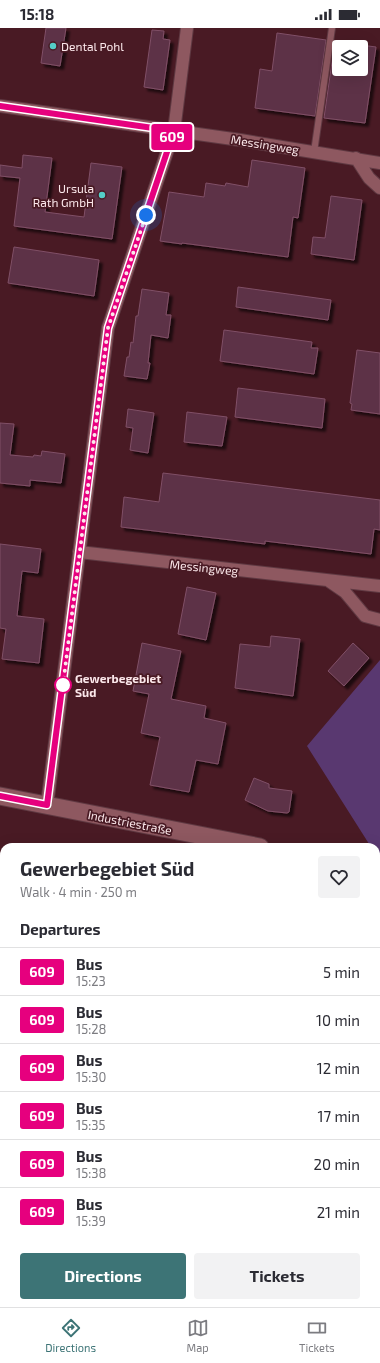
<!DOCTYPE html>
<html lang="en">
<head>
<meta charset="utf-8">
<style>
	body { margin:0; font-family:"Exo 2",sans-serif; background:#f2f2f3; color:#2b2b33; height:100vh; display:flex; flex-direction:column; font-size:15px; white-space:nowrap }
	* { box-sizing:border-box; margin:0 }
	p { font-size:13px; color:#7c7c81 }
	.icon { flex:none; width:22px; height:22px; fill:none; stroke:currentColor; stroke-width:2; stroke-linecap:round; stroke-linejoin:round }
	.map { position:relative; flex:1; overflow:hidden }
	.sheet { position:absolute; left:0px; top:815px; width:380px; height:464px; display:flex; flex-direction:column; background:#fff; border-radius:12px 12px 0 0; box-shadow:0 4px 16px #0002 }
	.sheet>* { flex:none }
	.badge { padding:0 8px; border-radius:3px; font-size:14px; line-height:26px }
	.tools { position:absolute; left:332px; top:12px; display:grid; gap:8px }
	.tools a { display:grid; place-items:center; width:36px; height:36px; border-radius:4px; background:#fff; box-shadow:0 4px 16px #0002; font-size:20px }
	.you { position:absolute; width:20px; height:20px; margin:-10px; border:3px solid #fff; border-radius:50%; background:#1a73e8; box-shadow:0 0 0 6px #1a73e833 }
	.map>.badge { position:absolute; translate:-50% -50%; box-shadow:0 0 0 2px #fff }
	h2 { padding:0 20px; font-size:15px; line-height:36px }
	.round { display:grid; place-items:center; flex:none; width:42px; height:42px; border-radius:4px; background:#f2f2f3 }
	.head { display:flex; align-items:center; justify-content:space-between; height:68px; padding:0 20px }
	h1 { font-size:19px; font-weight:700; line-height:30px }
	.button { display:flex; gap:8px; margin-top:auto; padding:8px 20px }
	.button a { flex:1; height:46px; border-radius:4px; background:#3d7476; color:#fff; font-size:16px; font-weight:700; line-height:46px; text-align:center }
	.button a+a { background:#f2f2f3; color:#2b2b33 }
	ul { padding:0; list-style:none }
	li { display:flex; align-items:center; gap:12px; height:48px; padding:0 20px; border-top:1px solid #e1e1e2 }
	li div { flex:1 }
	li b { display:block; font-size:15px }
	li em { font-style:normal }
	li .badge { min-width:44px; font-weight:700; text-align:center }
	.status { display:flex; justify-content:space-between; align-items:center; height:28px; padding:0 20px; background:#fff; direction:ltr }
	.status svg { height:11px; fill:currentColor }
	.dock { display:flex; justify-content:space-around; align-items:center; height:56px; border-top:1px solid #e1e1e2; background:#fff; font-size:11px; color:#7c7c81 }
	.dock a { display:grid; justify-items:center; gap:2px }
	.dock .active { color:#3d7476 }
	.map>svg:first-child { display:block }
	.green { fill:#593870 }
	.building { fill:#5d3046; stroke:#805067; filter:url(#shadow) }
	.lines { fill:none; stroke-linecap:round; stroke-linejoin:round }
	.lane-casing { stroke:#5f3942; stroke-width:8 }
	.street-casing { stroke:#5f3942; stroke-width:14 }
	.secondary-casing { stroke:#5f3942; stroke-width:19 }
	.lane { stroke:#8e5860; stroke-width:6 }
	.street { stroke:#8e5860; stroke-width:12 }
	.secondary { stroke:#8e5860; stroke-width:17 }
	.line-casing { stroke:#fff; stroke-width:9 }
	.line { stroke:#e6007e; stroke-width:6 }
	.walk { stroke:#fce8eb; stroke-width:4; stroke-dasharray:0 7.2 }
	.poi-dot { fill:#54cdc7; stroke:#491a24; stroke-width:1.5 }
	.stop-dot { fill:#fff; stroke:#e6007e; stroke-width:2 }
	.labels { text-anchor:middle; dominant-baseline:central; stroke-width:3.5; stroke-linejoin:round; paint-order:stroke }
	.poi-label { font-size:12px; fill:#fce8eb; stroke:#491a24; text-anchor:start }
	.street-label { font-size:12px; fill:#fce8eb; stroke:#491a24 }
	.stop-label { font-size:12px; font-weight:bold; fill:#fce8eb; stroke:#491a24; text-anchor:start }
</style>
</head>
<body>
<div class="status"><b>15:18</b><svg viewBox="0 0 49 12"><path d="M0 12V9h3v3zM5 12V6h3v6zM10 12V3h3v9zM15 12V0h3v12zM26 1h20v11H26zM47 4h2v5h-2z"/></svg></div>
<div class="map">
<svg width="380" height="1279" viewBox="0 0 380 1279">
	<defs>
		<filter id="shadow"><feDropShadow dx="3.5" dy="3.5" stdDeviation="1" flood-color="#0009"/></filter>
	</defs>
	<rect width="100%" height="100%" fill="#491a24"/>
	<path class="green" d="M380,632v196h-4v-9h-5l-64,-101z"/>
	<path class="building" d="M46,0h20l-6,38 -19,-3z
		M152,2l12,1 -1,8 7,1 -7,50 -19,-3z
		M277,5l49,7 -11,76 -60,-8 5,-39 12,2z
		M335,13l4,1v27h22v-24l15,2 -11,76 -41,-5z
		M23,127l29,3 -7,54 39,5 7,-54 31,4 -10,72 -98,-13 6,-48 -20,-2v-11l22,3z
		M252,132l53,8 -7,50 -5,-1 -5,40 -106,-14v1l-22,-3 9,-49 35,5 2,-14 19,3 1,-3 22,4z
		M331,168l31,4 -8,60 -43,-6 2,-17 12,1z
		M14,219l85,13 -5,36 -86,-13z
		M238,259l93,13 -3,20 -92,-13z
		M142,261l27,4 -3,22h5l-3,23 -17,-3 -3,28h2l-3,16 -23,-3 3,-19h2l2,-15 2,1 3,-27h2z
		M224,302l88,12 -1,6h7l-4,26 -94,-13z
		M357,322l23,3v61l-29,-4 1,-6 -2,-1z
		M238,360l87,11 -3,29 -87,-11z
		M128,381l26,4 -6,40 -18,-3 3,-22 -7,-1z
		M187,384l40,5 -5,29 -38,-4z
		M0,395l14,1 -4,31 23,2 1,-2 7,1 1,-5 23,3 -4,29 -31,-3v6l-30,-3z
		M163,445l217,27v30l-6,-1 -3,25 -106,-13v3l-144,-17 3,-30 35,5z
		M0,516l41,5 -3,24 -16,-2 -5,45 27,3 -5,44 -37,-4 4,-30 -6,-1z
		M187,559l29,6 -10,47 -28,-6z
		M271,608l29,3 -7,57 -58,-8 5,-44 30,3z
		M142,615l39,8 -10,48 35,7 -2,12 22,5 -8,41 -22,-4 -7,32 -39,-7 10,-48 -19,-4 8,-39 -16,-3z
		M353,615l16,15 -25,28 -16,-15z
		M254,750l15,6v4l23,3 -3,21 -2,1 -19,-2 -23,-11z"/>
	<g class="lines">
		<defs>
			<path id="lane" d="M314,124l18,-124
				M376,1025l4,-1"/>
			<path id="street" d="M0,78l240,34 140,23
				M356,130l13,20 11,10
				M79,524l301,34
				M329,553l16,11 20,24 15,4
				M47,777l61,-477 66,-197 13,-103
				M0,932l4,1
				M0,1273h4
				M18,1275l36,4
				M278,1279l1,-4"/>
			<path id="secondary" d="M0,768l260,51
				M376,842h4"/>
		</defs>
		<use href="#lane" class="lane-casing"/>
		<use href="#street" class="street-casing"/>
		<use href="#secondary" class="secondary-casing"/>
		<use href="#lane" class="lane"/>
		<use href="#street" class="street"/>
		<use href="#secondary" class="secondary"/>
	</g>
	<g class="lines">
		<defs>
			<path id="line" d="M0,78l174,25 -66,197 -61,477 -47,-9"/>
		</defs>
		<use href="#line" class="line-casing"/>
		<use href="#line" class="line"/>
		<path class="walk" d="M63,657l45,-357 38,-113"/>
	</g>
	<g class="poi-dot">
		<circle cx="53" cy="18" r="4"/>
		<circle cx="102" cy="167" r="4"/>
	</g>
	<circle class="stop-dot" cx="63" cy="657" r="8"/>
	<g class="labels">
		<g class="poi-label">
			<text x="61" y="18">Dental Pohl</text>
			<text x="94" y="160" text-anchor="end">Ursula<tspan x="94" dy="14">Rath GmbH</tspan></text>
		</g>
		<g class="street-label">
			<text transform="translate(265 116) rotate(9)">Messingweg</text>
			<text transform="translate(204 539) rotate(6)">Messingweg</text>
			<text transform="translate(130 794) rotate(11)">Industriestraße</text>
		</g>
		<g class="stop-label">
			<text x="75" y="650">Gewerbegebiet<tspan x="75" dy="14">Süd</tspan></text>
		</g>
	</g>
</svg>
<div class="tools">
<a><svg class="icon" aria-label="layers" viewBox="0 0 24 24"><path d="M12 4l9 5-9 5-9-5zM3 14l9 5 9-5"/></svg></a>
</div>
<div class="you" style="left:146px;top:187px"></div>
<b class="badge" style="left:172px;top:109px;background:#e6007e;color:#fff">609</b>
<section class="sheet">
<div class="head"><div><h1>Gewerbegebiet Süd</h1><p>Walk · 4 min · 250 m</p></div><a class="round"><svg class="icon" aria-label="heart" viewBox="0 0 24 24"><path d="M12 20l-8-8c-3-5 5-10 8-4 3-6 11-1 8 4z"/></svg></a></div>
<h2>Departures</h2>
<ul>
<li><span class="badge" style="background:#e6007e;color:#fff">609</span><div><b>Bus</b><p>15:23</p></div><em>5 min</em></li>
<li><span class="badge" style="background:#e6007e;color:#fff">609</span><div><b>Bus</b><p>15:28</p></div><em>10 min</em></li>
<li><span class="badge" style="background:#e6007e;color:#fff">609</span><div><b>Bus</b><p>15:30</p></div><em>12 min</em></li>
<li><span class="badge" style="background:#e6007e;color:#fff">609</span><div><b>Bus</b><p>15:35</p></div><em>17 min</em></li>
<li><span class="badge" style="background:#e6007e;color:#fff">609</span><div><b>Bus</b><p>15:38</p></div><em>20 min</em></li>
<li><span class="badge" style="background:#e6007e;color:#fff">609</span><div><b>Bus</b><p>15:39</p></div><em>21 min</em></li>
</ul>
<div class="button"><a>Directions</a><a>Tickets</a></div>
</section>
</div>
<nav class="dock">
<a class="active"><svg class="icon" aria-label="directions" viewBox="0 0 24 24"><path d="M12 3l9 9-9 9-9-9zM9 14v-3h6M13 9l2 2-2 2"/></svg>Directions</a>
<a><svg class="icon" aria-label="map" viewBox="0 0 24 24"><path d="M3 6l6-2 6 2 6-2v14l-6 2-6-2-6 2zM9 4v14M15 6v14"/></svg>Map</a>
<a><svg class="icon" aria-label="tickets" viewBox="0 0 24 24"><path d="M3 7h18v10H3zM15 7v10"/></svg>Tickets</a>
</nav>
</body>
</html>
